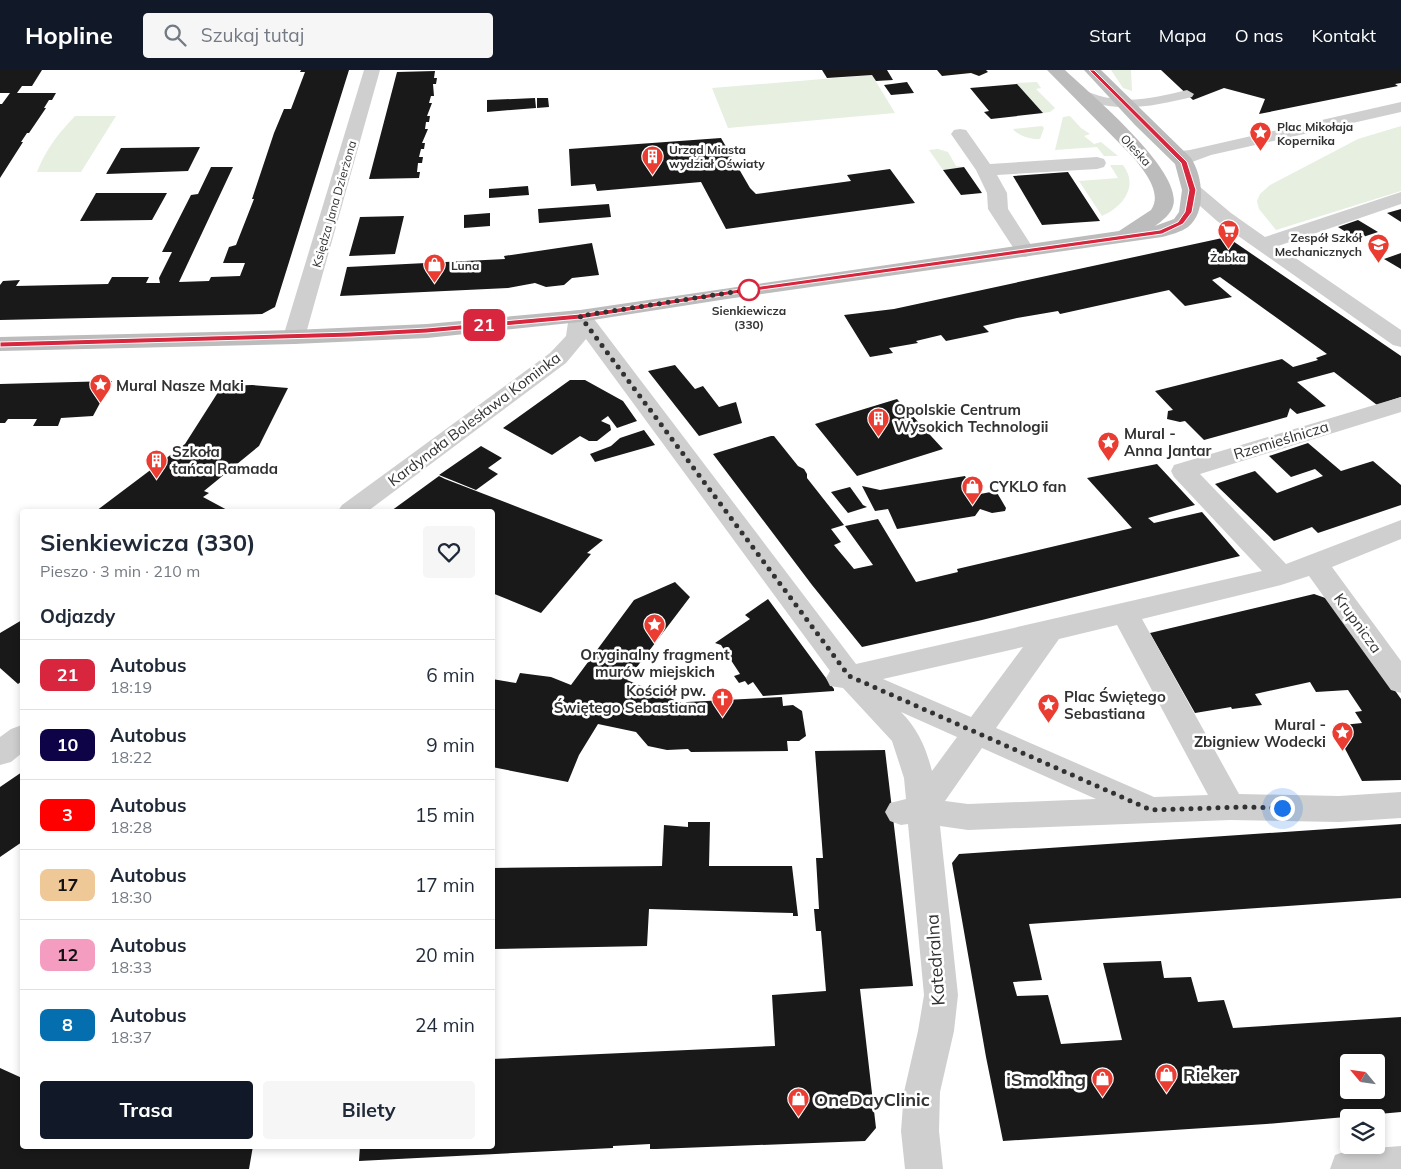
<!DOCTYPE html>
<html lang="pl">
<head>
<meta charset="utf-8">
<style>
	body { margin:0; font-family:Mulish,sans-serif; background:#f6f6f7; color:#1f2937; height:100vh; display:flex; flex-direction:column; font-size:19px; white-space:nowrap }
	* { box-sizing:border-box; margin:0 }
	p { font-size:16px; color:#747a83 }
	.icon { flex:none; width:28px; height:28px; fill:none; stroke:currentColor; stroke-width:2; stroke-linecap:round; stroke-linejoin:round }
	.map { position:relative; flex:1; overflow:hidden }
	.sheet { position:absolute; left:20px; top:439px; width:475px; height:640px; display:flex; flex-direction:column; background:#fff; border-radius:5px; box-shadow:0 2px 8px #0003 }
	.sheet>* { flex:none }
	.badge { padding:0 10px; border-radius:8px; font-size:18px; line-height:32px }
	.needle { width:32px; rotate:299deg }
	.buttons { position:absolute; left:1340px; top:984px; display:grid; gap:10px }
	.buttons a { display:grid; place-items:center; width:45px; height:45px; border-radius:5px; background:#fff; box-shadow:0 2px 8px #0003; font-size:25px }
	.you { position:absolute; width:25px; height:25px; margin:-12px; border:4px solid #fff; border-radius:50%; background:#1a73e8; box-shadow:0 0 0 8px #1a73e833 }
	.map>.badge { position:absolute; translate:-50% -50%; box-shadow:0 0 0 2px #fff }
	h2 { padding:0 20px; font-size:19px; line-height:45px }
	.round { display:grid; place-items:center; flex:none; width:52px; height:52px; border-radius:5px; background:#f6f6f7 }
	.summary { display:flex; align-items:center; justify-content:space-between; height:85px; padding:0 20px }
	h1 { font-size:24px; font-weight:700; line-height:38px }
	.primary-button { display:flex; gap:10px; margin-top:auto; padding:10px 20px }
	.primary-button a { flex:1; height:58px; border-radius:5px; background:#111827; color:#fff; font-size:20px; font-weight:700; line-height:58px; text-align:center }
	.primary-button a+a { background:#f6f6f7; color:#1f2937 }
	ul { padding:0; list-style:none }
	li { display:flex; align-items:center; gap:15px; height:70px; padding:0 20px; border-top:1px solid #e0e1e3 }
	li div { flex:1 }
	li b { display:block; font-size:19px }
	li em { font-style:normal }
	li .badge { min-width:55px; font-weight:700; text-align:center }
	header { display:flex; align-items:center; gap:30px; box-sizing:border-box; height:70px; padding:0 25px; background:#111827; color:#fff }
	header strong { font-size:24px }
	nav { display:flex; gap:28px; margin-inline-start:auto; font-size:18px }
	.search { width:350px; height:45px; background:#f6f6f7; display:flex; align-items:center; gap:12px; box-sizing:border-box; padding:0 18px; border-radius:5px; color:#747a83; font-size:19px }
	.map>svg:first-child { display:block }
	.green { fill:#e6efe0 }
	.building { fill:#191919; fill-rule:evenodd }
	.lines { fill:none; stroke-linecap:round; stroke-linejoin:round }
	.lane { fill:#cfcfcf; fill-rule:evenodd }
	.street { fill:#cfcfcf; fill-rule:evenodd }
	.secondary { fill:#bcbcbc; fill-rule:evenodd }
	.line { fill:#d7263d; stroke:#fff }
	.walk { stroke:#323232; stroke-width:5; stroke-dasharray:0 9 }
	.stop-dot { fill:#fff; stroke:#d7263d; stroke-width:2.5 }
	.labels { text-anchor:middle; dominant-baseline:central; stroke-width:5; stroke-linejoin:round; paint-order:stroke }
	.far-poi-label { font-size:12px; font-weight:bold; fill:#323232; stroke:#fff; text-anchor:start }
	.far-street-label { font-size:12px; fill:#323232; stroke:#fff }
	.far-stop-label { font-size:12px; font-weight:bold; fill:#323232; stroke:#fff }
	.poi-label { font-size:15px; font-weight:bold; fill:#323232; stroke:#fff; text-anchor:start }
	.street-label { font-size:15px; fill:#323232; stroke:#fff }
	.near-street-label { font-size:18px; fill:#323232; stroke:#fff }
	.near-poi-label { font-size:18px; font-weight:bold; fill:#323232; stroke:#fff; text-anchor:start }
</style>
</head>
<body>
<header>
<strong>Hopline</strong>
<div class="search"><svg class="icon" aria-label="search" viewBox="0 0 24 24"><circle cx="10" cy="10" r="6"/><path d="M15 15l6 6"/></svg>Szukaj tutaj</div>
<nav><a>Start</a><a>Mapa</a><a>O nas</a><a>Kontakt</a></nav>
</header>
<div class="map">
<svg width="1401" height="1099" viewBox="0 0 1401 1099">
	<rect width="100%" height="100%" fill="#fff"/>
	<path class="green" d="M1111,0h20l1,21 -9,-3z
		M872,5l23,38 -167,15 -16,-40z
		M1037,12l4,6 -5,1 19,19 -5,4 -7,1 -27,-30z
		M75,46h41l-35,56h-44c10,-24 20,-37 38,-56z
		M1070,46l11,12 9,6 -6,2 10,8 7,-2 17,14h-14l-7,-9 -42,3 8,-33z
		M1042,56l2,2 -4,11c-8,1 -22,-3 -27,-10z
		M1401,56v65l-125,39 -17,-21 -2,-8 3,-7 10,-9 88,-46z
		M938,79l10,3 8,14 8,1 -21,3 -14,-20z
		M1110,95h13c16,21 0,42 -21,51l-23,-35 39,-3z"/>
	<path class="building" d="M0,0h42l-10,16h-10l-5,7h39l-4,7h-3l-5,8h2l-17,25h-2l-6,9h2l-23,36v-74h2l8,-11h-10z
		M301,0h48l-74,237 -13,7 -262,6v-35l3,-4 17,-1 -4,6 92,-2 4,-7h37l-3,6h14l-1,-5 13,-26h-10l29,-57 7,-1 13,-27h22l-54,115 30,-1 2,-4 29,-1 5,-13h-22l6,-16 7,-2 18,-46h-2l22,-66 10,-24h7l14,-37h-5z
		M822,0h65l6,10 -17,1 -4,-6 -45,3z
		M937,0h49l2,2 -9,4 -8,-3 -29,3z
		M1161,0h240v13l-6,1 3,2 -139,28 6,-15 -41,-11 -31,12z
		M435,1l-1,7h3l-1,6h-3l1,12h-3l-2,7h3l-5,13h3l-1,6h-3l-1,7h3l-6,14h3l-1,6h-3l-2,8h4l-1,6h-4l-1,9h3l-1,6 -50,1 28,-107z
		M907,12l7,11 -23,2 -7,-10z
		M1017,14l26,29 -52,6 -7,-7 5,-1 -19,-23z
		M535,28l1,10 -49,4v-12z
		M537,28h11l1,9 -12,1z
		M721,68l29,50 6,6 95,-13 -4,-6 43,-6 25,34 -189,26 -25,-47 -104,9 -2,-7 -24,2 -2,-37z
		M200,77l-12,24 -82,3 15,-26z
		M964,97l18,26 -21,2 -18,-25z
		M1068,102l32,49 -58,4 -29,-49z
		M528,116l1,9 -40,3v-9z
		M96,123h71l-15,27 -72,1z
		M609,134l2,13 -72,6 -1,-14z
		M1401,139v13l-14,-9z
		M490,143v13l-26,2v-13z
		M404,146l-9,38 -46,2 11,-39z
		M1358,150l20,12 -21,7 -19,-12z
		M1227,167l174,119v41l-24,8 -43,-33 -37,10 29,24 -29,8 -7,-6 -3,9 -83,23 -19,-19 -5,1 -13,-3 1,-8 5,-1 -18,-19 127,-32 11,8 25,-7 -2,-2 11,-4 -107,-77 -8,3 20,17 -47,9 -16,-16 -109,24 -2,-3 -41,7 -34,8 6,6 -43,9 -5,-6 -25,6 2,2 -29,5 4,5 -23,4 -26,-42 50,-6z
		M592,173l7,32 -27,3 -8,7 -18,2 -11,-4 -27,5 -168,8 7,-29 158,-8 -1,-3z
		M1401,183v16l-17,-10z
		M675,295l20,24 8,-3 16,21 17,-5 6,21 -43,13 -51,-65z
		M570,310h15l38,21 14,20 -20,7 -9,-12 -7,5 9,4 1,5 -14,11h-8l-9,-5 -28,19 -49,-27z
		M112,311l-19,35 -32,2 -3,8h-25l4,-7h-29l-3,4h-5v-39z
		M252,315l36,3 -29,58 -55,45 5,2 -6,4 26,14h-133l89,-67 37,-58z
		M897,329l46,50 -86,27 -42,-52z
		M644,360l11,15 -60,17 -5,-8 21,-8 9,-8z
		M771,366h3l24,30 6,3 3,5v4l37,47 -13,4 10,13 -7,3 20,24 19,-4 -28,-39 33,-7 38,63 42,-10 -1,-3 175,-41 -45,-50 70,-14 38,41 -47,13 6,5 48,-11 38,44 -258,64 -120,27 -50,-62 -99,-131z
		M1308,373l33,28 32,-10 28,24v20l-83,28 -6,-6 -38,14 -59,-57 40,-13 22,22 46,-17 -8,-7 -24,8 -22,-21z
		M481,376l21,12 -14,10 10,6 -22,16 -37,-15z
		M439,406l6,3 158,61 -16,13 4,1 -50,59 -49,-20v-82h-101z
		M965,406l10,19 21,-4 10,17 -1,3 -13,2 -12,-4 -5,7 -78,13 -9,-20 -13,2 -13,-25 18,4z
		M850,417l13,18 4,2 -19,6 -17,-21z
		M675,512l15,15 -63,83 57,24 3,-2 95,-5 1,9 10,-1 9,6 4,25 -7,5h-12l1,10 -97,1 -3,-3 -21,1 -19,-4 -12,-14 -38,-8 -19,31 -11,27 -76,-15v-88l24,4 4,-10 31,4 20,8 63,-85z
		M1314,524l17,6 70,99v81l-39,1 -29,-55 29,-3 -7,-11 7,-1 -14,-21 -32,2 -6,-10 -55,12 7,11 -30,4 -1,-2 -36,6 -45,-80z
		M768,529l66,90v2l-71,5 -10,-14 -5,3 -3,-4 -6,2 -5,-7 6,-2 -19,-29 -6,-2 35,-24 -5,-4z
		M22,550v61l-4,3 -18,-16v-35z
		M885,680l28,236 -53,3 16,139 -11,13 -209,8h-6v-5l-37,2v2l-254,13 1,-15h132v-87l283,-13 -3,-51 54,-4 -5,-60h-5l-2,-22h5l-3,-51h7l-8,-107z
		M22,702v70l-22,15v-70z
		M688,752h22l-1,44h83l6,50h-5v-3l-144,-4 -2,37 -155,3v-81l170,-2 2,-41 24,2z
		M1401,754v74l-372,26 13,56 -29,2 4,14 31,-1 13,49 61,-4 -19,-77 58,-2 3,17 27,-1 7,25 26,-2 9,28 168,-11v95l-135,12 -263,17 -17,-84 -34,-194 7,-9zM1349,992h27v28h-27z
		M0,998l22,10v68h231l-4,23h-249z"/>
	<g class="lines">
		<path class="lane" d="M1080,19c10,3 19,8 30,9 26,5 52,-2 77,-8l7,4 -2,3c-34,8 -64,15 -98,6 -7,-2 -16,-4 -21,-10z"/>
		<path class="street" d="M364,0h16l-75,267 -3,5 -8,2 -8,-2 -3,-5z
			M1401,32v10l-190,43 -19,7 -20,-2 -2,-4 2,-4 18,-2z
			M960,59l6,1 24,34 107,-7 7,2 2,4 -2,4 -7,2 -100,6 10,18 1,16 27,42 -3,4 -7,2 -7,-2 -30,-46 -1,-16 -11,-23 -25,-36 3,-4z
			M1192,114l7,2 32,27 34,24 136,-45v12l-123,42 123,84v17l-8,-2 -176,-124 -35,-31 3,-4z
			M580,240l8,1 268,353 406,-93 -88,-94 -3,-6 3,-6 227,-68v15l-201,62 86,90 115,-44v19l-69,28 69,94v32l-10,-3 -82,-114 -28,9 -139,34 97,175 100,2 62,-4v26l-62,4 -109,-2 -262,10 -28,-4 18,169 -4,36 -14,61 -1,39 4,38h-38l-4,-38 3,-39 14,-61 6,-36 -16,-171 -7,1 -11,-4 -5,-9 5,-9 16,-4 -2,-21 -12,-37 -49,-53 -13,-2 -4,-8 4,-7 -244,-332 -20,24 -198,148h-30l4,-6 208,-152 16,-17 3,-20 3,-5zM1117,555l91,170 -54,2 -158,-69 63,-89zM1023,577l-52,70 -88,-38zM901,642l56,25 -25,34c-6,-23 -14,-42 -31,-59zM982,678l114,51 -128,5 -23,-3z
			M22,655v28l-11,9 -11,3v-28l11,-8z
			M1401,1076v23h-71l5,-14 14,-5z"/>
		<path class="secondary" d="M1047,0h18c24,23 119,101 108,136 -2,8 -11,15 -18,20l19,-7 5,-7 3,-22 -7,-26 -40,-39 -51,-55h17l90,88c12,18 16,54 -3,69 -7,5 -18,8 -26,10l-435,62 -147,23 -153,16 -133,6 -294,7v-14l294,-7 133,-6 153,-14 539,-79 32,-21c12,-17 -7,-39 -17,-52z"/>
	</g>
	<path class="line" d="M1089,0h5l93,92 9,28 -4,22 -9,12 -21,10 -422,59 -160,26 -153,14 -76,4 -351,10v-5l351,-10 76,-4 153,-14 160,-25 420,-59 18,-8 7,-10 4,-22 -8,-27z"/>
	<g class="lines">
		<path class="walk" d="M749,220l4,-1 -173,27 269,360 302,134 93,-3 38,1"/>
	</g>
	<defs>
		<symbol id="sight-pin" viewBox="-11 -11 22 30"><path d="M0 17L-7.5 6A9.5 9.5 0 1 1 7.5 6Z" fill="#eb3c32" stroke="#fff"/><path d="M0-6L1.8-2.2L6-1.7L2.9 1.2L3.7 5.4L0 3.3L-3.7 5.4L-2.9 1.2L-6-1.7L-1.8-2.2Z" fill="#fff"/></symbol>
		<symbol id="building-pin" viewBox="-11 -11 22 30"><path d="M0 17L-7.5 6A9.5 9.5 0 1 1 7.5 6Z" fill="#eb3c32" stroke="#fff"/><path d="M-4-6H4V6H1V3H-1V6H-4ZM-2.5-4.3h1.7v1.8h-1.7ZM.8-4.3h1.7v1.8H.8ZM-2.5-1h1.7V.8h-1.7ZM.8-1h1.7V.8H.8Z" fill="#fff"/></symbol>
		<symbol id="supermarket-pin" viewBox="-11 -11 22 30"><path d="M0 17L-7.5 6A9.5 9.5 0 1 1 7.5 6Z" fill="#eb3c32" stroke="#fff"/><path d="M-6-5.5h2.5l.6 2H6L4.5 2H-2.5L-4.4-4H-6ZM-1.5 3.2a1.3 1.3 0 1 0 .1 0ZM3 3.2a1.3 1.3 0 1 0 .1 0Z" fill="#fff"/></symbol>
		<symbol id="school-pin" viewBox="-11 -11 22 30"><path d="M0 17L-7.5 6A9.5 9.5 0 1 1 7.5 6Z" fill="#eb3c32" stroke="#fff"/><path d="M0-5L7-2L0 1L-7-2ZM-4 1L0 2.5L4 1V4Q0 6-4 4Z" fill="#fff"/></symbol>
		<symbol id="shop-pin" viewBox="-11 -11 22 30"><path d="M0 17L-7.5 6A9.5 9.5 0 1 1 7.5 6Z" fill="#eb3c32" stroke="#fff"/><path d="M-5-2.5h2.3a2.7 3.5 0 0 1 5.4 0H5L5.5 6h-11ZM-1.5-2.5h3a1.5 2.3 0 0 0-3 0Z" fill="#fff"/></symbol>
		<symbol id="church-pin" viewBox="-11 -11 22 30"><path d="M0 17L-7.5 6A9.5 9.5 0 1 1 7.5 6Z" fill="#eb3c32" stroke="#fff"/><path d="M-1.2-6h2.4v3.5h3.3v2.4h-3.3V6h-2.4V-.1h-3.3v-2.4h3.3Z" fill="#fff"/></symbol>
	</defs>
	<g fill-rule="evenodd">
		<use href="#sight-pin" x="1248" y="50" width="25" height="34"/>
		<use href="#building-pin" x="640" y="74" width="25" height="34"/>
		<use href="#supermarket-pin" x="1216" y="148" width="25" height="34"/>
		<use href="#school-pin" x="1366" y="162" width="25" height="34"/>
		<use href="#shop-pin" x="422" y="182" width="25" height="34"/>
		<use href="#sight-pin" x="88" y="302" width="25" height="34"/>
		<use href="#building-pin" x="866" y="336" width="25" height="34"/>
		<use href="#sight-pin" x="1096" y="360" width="25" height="34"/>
		<use href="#building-pin" x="144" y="378" width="25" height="34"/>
		<use href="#shop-pin" x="960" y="404" width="25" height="34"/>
		<use href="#sight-pin" x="642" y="542" width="25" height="34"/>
		<use href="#church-pin" x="710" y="616" width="25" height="34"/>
		<use href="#sight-pin" x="1036" y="622" width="25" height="34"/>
		<use href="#sight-pin" x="1330" y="650" width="25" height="34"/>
		<use href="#shop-pin" x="1154" y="992" width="25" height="34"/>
		<use href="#shop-pin" x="1090" y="996" width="25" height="34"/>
		<use href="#shop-pin" x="786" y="1016" width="25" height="34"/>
	</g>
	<circle class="stop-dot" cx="749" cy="220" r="10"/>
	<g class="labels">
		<g class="far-poi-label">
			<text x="1277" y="56">Plac Mikołaja<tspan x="1277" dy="14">Kopernika</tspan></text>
			<text x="669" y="79">Urząd Miasta<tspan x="669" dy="14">wydział Oświaty</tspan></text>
			<text x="1362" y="167" text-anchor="end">Zespół Szkół<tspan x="1362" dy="14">Mechanicznych</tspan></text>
			<text x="1228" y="187" text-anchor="middle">Żabka</text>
			<text x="451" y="195">Luna</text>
		</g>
		<g class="far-street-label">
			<text transform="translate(1136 80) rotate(47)">Oleska</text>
			<text transform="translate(334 134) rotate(-74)">Księdza Jana Dzierżona</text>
		</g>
		<g class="far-stop-label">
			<text x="749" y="240">Sienkiewicza<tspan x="749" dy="14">(330)</tspan></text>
		</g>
		<g class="poi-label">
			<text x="116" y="315">Mural Nasze Maki</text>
			<text x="894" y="339">Opolskie Centrum<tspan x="894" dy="17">Wysokich Technologii</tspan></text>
			<text x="1124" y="363">Mural -<tspan x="1124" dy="17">Anna Jantar</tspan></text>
			<text x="172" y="381">Szkoła<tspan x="172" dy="17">tańca Ramada</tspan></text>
			<text x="989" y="416">CYKLO fan</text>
			<text x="655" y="584" text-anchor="middle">Oryginalny fragment<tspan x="655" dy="17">murów miejskich</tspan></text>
			<text x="706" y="620" text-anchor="end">Kościół pw.<tspan x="706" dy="17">Świętego Sebastiana</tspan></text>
			<text x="1064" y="626">Plac Świętego<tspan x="1064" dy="17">Sebastiana</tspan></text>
			<text x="1326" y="654" text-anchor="end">Mural -<tspan x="1326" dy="17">Zbigniew Wodecki</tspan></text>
		</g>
		<g class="street-label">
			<text transform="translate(474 349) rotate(-37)">Kardynała Bolesława Kominka</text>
			<text transform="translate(1281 370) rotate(-17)">Rzemieślnicza</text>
			<text transform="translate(1358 553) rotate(54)">Krupnicza</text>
		</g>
		<g class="near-street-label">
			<text transform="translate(935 890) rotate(-94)">Katedralna</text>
		</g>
		<g class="near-poi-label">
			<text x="1183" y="1004">Rieker</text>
			<text x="1086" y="1009" text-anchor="end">iSmoking</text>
			<text x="814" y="1029">OneDayClinic</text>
		</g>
	</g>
</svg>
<div class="buttons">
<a><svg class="needle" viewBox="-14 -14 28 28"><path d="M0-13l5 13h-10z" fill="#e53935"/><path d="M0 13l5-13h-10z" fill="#747a83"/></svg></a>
<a><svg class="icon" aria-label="layers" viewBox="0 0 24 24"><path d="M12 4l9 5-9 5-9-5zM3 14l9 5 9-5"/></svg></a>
</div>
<div class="you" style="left:1282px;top:738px"></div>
<b class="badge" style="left:484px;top:255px;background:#d7263d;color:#fff">21</b>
<section class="sheet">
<div class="summary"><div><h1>Sienkiewicza (330)</h1><p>Pieszo · 3 min · 210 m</p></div><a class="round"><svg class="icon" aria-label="heart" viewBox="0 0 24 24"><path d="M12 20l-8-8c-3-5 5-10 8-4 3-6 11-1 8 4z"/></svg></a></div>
<h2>Odjazdy</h2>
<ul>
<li><span class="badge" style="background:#d7263d;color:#fff">21</span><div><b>Autobus</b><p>18:19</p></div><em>6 min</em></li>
<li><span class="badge" style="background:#0e0347;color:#fff">10</span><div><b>Autobus</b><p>18:22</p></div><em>9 min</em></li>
<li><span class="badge" style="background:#f00;color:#fff">3</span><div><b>Autobus</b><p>18:28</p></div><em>15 min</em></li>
<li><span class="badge" style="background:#eec897;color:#111">17</span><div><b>Autobus</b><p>18:30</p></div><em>17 min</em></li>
<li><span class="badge" style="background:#f49dc0;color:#111">12</span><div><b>Autobus</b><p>18:33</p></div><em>20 min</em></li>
<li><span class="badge" style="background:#056eaf;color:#fff">8</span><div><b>Autobus</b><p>18:37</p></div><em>24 min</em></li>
</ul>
<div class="primary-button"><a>Trasa</a><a>Bilety</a></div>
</section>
</div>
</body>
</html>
